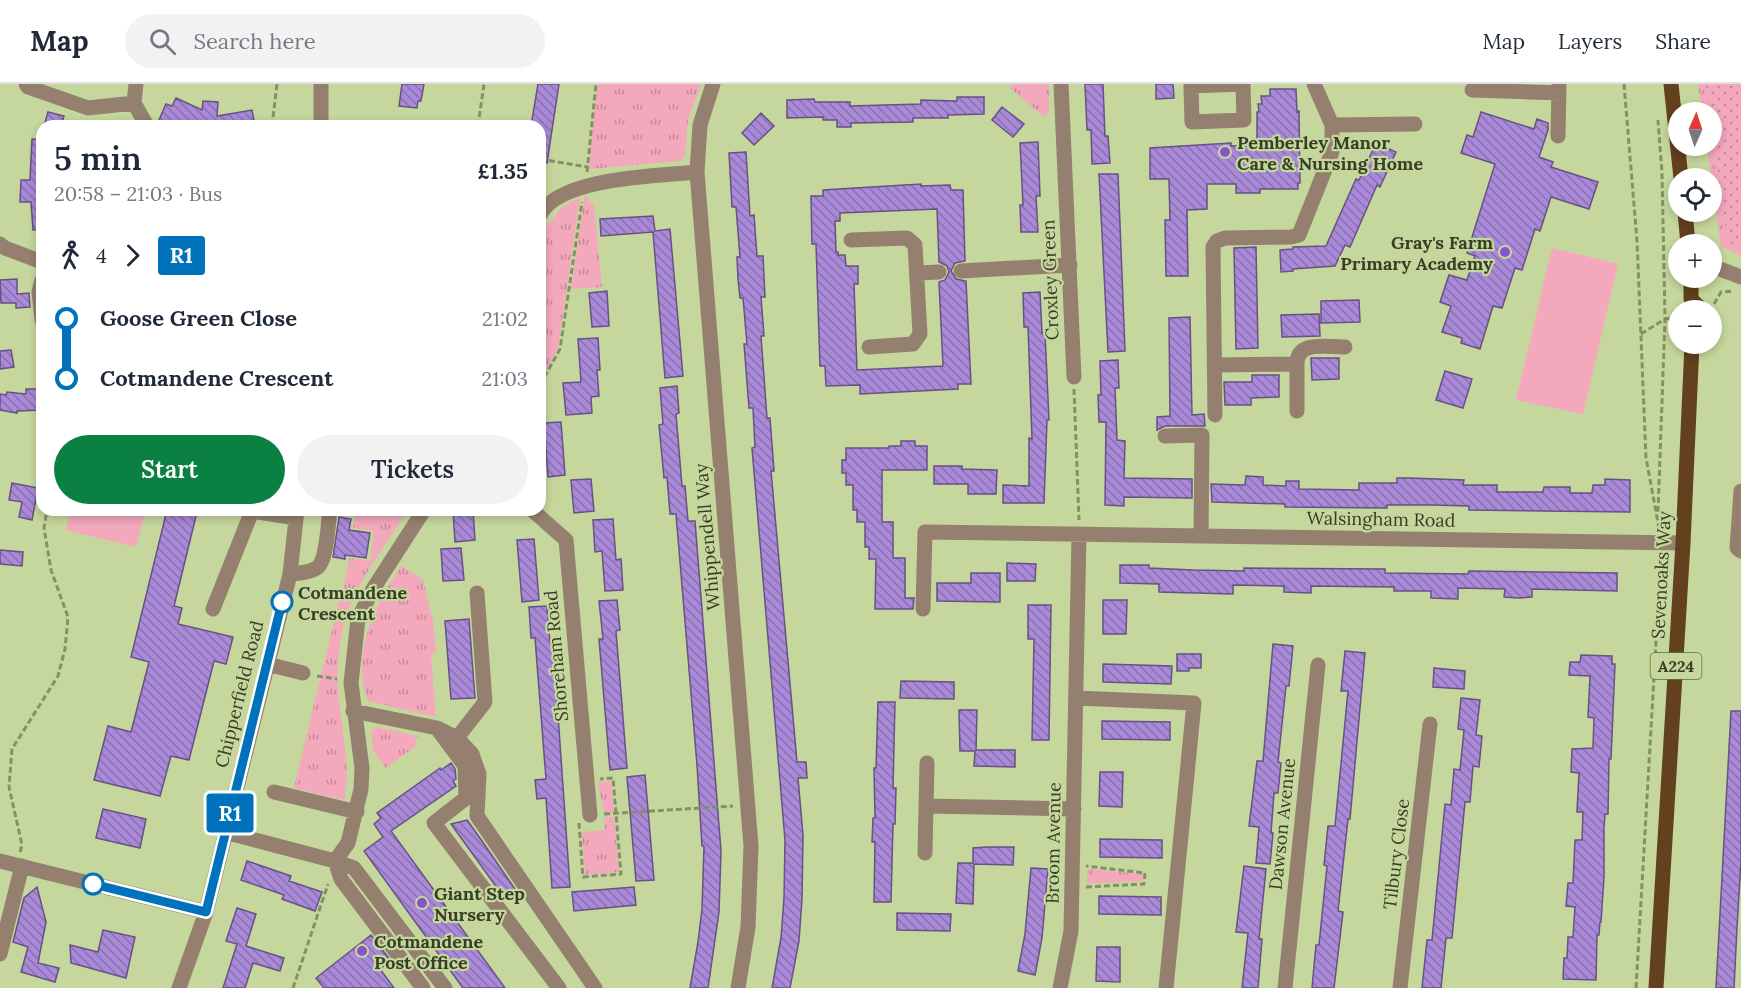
<!DOCTYPE html>
<html lang="en">
<head>
<meta charset="utf-8">
<style>
	body { margin:0; font-family:Lora,serif; background:#f2f2f3; color:#1f2937; height:100vh; display:flex; flex-direction:column; font-size:22px; white-space:nowrap }
	* { box-sizing:border-box; margin:0 }
	p { font-size:20px; color:#747a83 }
	.icon { flex:none; width:33px; height:33px; fill:none; stroke:currentColor; stroke-width:2; stroke-linecap:round; stroke-linejoin:round }
	.map { position:relative; flex:1; overflow:hidden }
	.panel { position:absolute; left:36px; top:36px; width:510px; height:396px; display:flex; flex-direction:column; background:#fff; border-radius:18px; box-shadow:0 3px 9px #0003 }
	.panel>* { flex:none }
	.badge { padding:0 12px; border-radius:4px; font-size:21px; line-height:39px }
	.needle { width:39px; rotate:3deg }
	.fabs { position:absolute; left:1668px; top:18px; display:grid; gap:12px }
	.fabs a { display:grid; place-items:center; width:54px; height:54px; border-radius:50%; background:#fff; box-shadow:0 3px 9px #0003; font-size:30px }
	.map>.badge { position:absolute; translate:-50% -50%; box-shadow:0 0 0 3px #fff }
	.legs { display:flex; align-items:center; gap:9px; height:66px; padding:0 18px; font-size:20px }
	.legs p { margin-inline-start:auto }
	.summary { display:flex; align-items:center; justify-content:space-between; height:102px; padding:0 18px }
	h1 { font-size:33px; font-weight:600; line-height:45px }
	.cta { display:flex; gap:12px; margin-top:auto; padding:12px 18px }
	.cta a { flex:1; height:69px; border-radius:36px; background:#0b8043; color:#fff; font-size:24px; font-weight:600; line-height:69px; text-align:center }
	.cta a+a { background:#f2f2f3; color:#1f2937 }
	ul { padding:0 18px; list-style:none }
	li { display:flex; align-items:center; gap:21px; height:60px; font-size:22px }
	li i { display:grid; place-items:center; width:9px; height:100%; margin:0 8px; background:currentColor }
	li i::after { content:''; width:15px; height:15px; margin:-8px; border:4px solid; border-radius:50%; background:#fff }
	li p { margin-inline-start:auto }
	li:first-child i { background:linear-gradient(#0000 50%,currentColor 0) }
	li:last-child i { background:linear-gradient(currentColor 50%,#0000 0) }
	header { display:flex; align-items:center; gap:36px; box-sizing:border-box; height:84px; padding:0 30px; background:#fff; border-bottom:2px solid #e0e1e3 }
	header strong { font-size:28px }
	nav { display:flex; gap:33px; margin-inline-start:auto; font-size:21px }
	.search { width:420px; height:54px; background:#f2f2f3; display:flex; align-items:center; gap:15px; box-sizing:border-box; padding:0 21px; border-radius:33px; color:#747a83; font-size:22px }
	.map>svg:first-child { display:block }
	.grass { fill:url(#grass-tufts) }
	.park { fill:url(#park-dots) }
	.garden { fill:#f3a8bc }
	.building { fill:url(#building-back-hatch); stroke:#665283; stroke-width:1.5; fill-rule:evenodd }
	.lines { fill:none; stroke-linecap:round; stroke-linejoin:round }
	.path { stroke:#849166; stroke-width:3; stroke-dasharray:6 3; stroke-linecap:butt }
	.minor { stroke:#95806f; stroke-width:15 }
	.major { stroke:#63401e; stroke-width:15 }
	.line-1-casing { stroke:#fff; stroke-width:14 }
	.line-1 { stroke:#0072bc; stroke-width:9 }
	.poi-dot { fill:#8852c9; stroke:#c5d79c; stroke-width:2 }
	.stop-1-dot { fill:#fff; stroke:#0072bc; stroke-width:3 }
	.labels { text-anchor:middle; dominant-baseline:central; stroke-width:4.5; stroke-linejoin:round; paint-order:stroke }
	.shield { fill:#c5d79c; stroke:#626c49; stroke-width:1.5 }
	.shield-label { font-size:16px; font-weight:bold; fill:#373e26 }
	.poi-label { font-size:18px; font-weight:bold; fill:#373e26; stroke:#c5d79c; text-anchor:start }
	.street-label { font-size:18px; fill:#373e26; stroke:#c5d79c }
	.stop-label { font-size:18px; font-weight:bold; fill:#373e26; stroke:#c5d79c; text-anchor:start }
</style>
</head>
<body>
<header>
<strong>Map</strong>
<div class="search"><svg class="icon" aria-label="search" viewBox="0 0 24 24"><circle cx="10" cy="10" r="6"/><path d="M15 15l6 6"/></svg>Search here</div>
<nav><a>Map</a><a>Layers</a><a>Share</a></nav>
</header>
<div class="map">
<svg width="1741" height="904" viewBox="0 0 1741 904">
	<defs>
		<pattern id="grass-tufts" width="24" height="20" patternUnits="userSpaceOnUse" patternTransform="scale(1.5)"><rect width="24" height="20" fill="#f3a8bc"/><path d="M3 7l-1-3M5 7V3M7 7l1-3M15 17l-1-3M17 17v-4M19 17l1-3" fill="none" stroke="#c68a99"/></pattern>
		<pattern id="park-dots" width="8" height="8" patternUnits="userSpaceOnUse" patternTransform="scale(1.5)"><rect width="8" height="8" fill="#f3a8bc"/><path d="M2 2h.1M6 6h.1" fill="none" stroke="#c68a99" stroke-width="1.8" stroke-linecap="round"/></pattern>
		<pattern id="building-back-hatch" width="6" height="6" patternUnits="userSpaceOnUse" patternTransform="scale(1.5)"><rect width="6" height="6" fill="#a989d8"/><path d="M-1 5l2 2M0 0l6 6M5-1l2 2" fill="none" stroke="#8a71af"/></pattern>
	</defs>
	<rect width="100%" height="100%" fill="#c5d79c"/>
	<path class="grass" d="M597,0h104l-13,36 -3,36 -5,5 -91,8z
		M1013,0h36v27l-5,6 -34,-29z
		M1698,0h43v172l-20,-10 -14,-100h5v-34h-10z
		M585,111l9,11 8,81 -31,2z
		M580,113l-22,151 -18,34v-146l21,-28z
		M356,426h52c-17,27 -37,53 -52,82 -15,28 -20,67 -18,98 2,37 14,74 6,110l-50,-12 46,-192 4,-9 5,-29 21,3 4,-30 -21,-3z
		M401,482l22,14 10,41 3,32 -5,1 5,63 -68,-16c-18,-47 8,-97 33,-135z
		M377,643l41,9 -3,3 1,7 -30,22 -13,-18 -2,-19z
		M611,697l3,31 -10,1c-1,-11 -5,-19 -6,-31z
		M604,733h10l5,55 -34,3 -3,-43 23,-2z
		M1088,785l55,5v7l-56,3z"/>
	<path class="park" d="M1706,0h35v164l-14,-7z"/>
	<path class="garden" d="M1552,164l66,16 -35,150 -67,-14z
		M71,426h75l-10,37 -70,-17z"/>
	<path class="building" d="M402,0h22l-3,17h-3l-1,7 -18,-2z
		M538,0h21l-12,79 -7,-1v-36h-9z
		M1085,0h18l2,52h3l2,27 -18,1 -1,-34h-4z
		M1156,0h17l1,14 -18,1z
		M1270,5h26l1,23 2,-1 1,72h-2v6h-38v4h-24v-9h-29v25l-20,1 1,66h-22l-1,-56h5l-1,-41h-19v-31l81,-5v3h26v-34h2l-1,-8h4l-1,-8h9z
		M957,13h27v17l-36,1v3h-35v4l-62,1v4h-14v-7h-14v-3l-36,1v-18l27,-1 1,3h35v4l71,-2v-4l36,1z
		M176,14l26,12 1,-9 15,1 -1,14 35,-6 3,16h-84l-12,-6 7,-16 6,2z
		M1002,23l22,17 -11,13 -21,-17z
		M48,28l16,4 -3,10h-17z
		M1481,28l53,17 3,-10 11,4v7l-9,27 14,5 -2,5 47,15 -9,27 -38,-12 -11,34 -5,-2 -13,41 -7,-2 -13,40 -9,-2 -13,43 -19,-6 1,-5 -20,-6 9,-26 -11,-4 9,-27 18,5 8,-24 -8,-3 28,-89 -34,-11 6,-18 6,2z
		M761,29l13,13 -20,19 -12,-12z
		M32,55l10,1v89l-9,1 -2,-28h-11l1,-22h9z
		M1038,58l2,54h-4l2,36h-17l-1,-27h3l-3,-62z
		M1376,59l20,9 -16,35 -3,-2 -27,62 -5,-2 -10,21 -42,3v2l-12,1 -1,-22 13,-1v-2l33,-1 30,-67 3,1z
		M746,68l4,64 4,-1 3,41h6l2,41h-4l3,39h-3l6,82h3l4,53h-3l26,291h9l1,16h-9l5,57 -1,64 -3,42 -9,47h-18l9,-50 3,-40 1,-58 -33,-392 3,-1 -2,-39h-4l-5,-64h3l-4,-46h-3l-2,-19 -1,-22h3l-4,-50h-4l-3,-54z
		M1099,90h19l7,177 -17,1z
		M921,100v2l29,-1 1,5h12l2,71 -10,2 -4,8 5,8 10,2 5,103h-13v5l-98,5v-9l-34,1 -1,-20h-5l-4,-122h-4l-1,-48h12v-6zM937,125l2,53 8,4 2,6 -4,8 -6,2 4,84 -86,4 -3,-86h4v-18h-12l-1,-11h-7v-3h-2l-1,-31h5v-8z
		M653,132l2,15 15,-2 13,147 -18,2 -12,-146 -52,4 -1,-17z
		M1256,163l2,101 -22,1 -2,-101z
		M17,195v15l12,-1 1,14 -14,1v-5h-15l-1,-23z
		M607,207l2,35 -17,1 -3,-34z
		M1040,208l2,41h3l4,87h-2l-3,83h-41v-18l26,1v-48l3,1 -4,-112h-4l-1,-34z
		M1359,216l1,22 -39,1v-22z
		M1319,230l1,22 -38,1 -1,-22z
		M1190,233l2,98 12,-1 1,12h-40l-8,4v-13l13,-1 -1,-98z
		M598,254l2,32h-3l2,26 -8,1 1,16 -26,2 -3,-32 18,-1 -3,-43z
		M11,266l3,17 -14,2v-18z
		M1311,274h28v21l-27,1z
		M1118,276l1,28h-4l2,52 8,1 -1,37 68,1v19l-68,-1v9l-19,-1 1,-83h-7l-1,-27h3l-1,-34z
		M1445,287l27,8 -9,29 -27,-8z
		M1252,291h27v22l-28,1v7h-26l-1,-23h28z
		M677,302l2,27 -3,1 6,72h3l3,35h7l26,330 -2,61 -11,76h-18l8,-46 4,-33 2,-63h-2l-5,-81 -21,-251h-6l-3,-37 -3,1 -5,-53 4,-1 -3,-36z
		M26,305h16v21l-25,1v2l-17,-3v-16l6,1 1,-3 19,2z
		M561,338l4,53 -17,2 -4,-54z
		M901,357h14v5h12v24h-45v52h11v36h12v40h9l-1,11h-38l1,-50h-7v-12h-4v-25h-8v-12h-4v-25h-7v-12h-4v-13h4v-12h43v-2h12z
		M934,382h28v3l35,1 -1,24h-28v-10h-34z
		M1246,392l17,1v8l23,1v-5h13v8l60,1v-7h38v-5h13l54,2 -1,5h34v7h46l1,-5h26v6h22l1,-8h12v-6l25,1v32l-161,-2v-4l-36,-1h-46v3l-102,-1v-3l-73,-2 -1,-18 34,1z
		M591,395l3,32 -20,2 -3,-33z
		M12,399l26,5 -6,32 -13,-3 3,-15 -13,-2z
		M167,426h23l7,2 -23,94 8,2 -4,16 55,13 -7,27 -12,-3 -25,99 -18,-4 -11,40 -66,-16 14,-54 23,6 18,-70 -18,-5z
		M453,426h20l2,30 -20,2z
		M339,433l12,2 -2,11 21,3 -4,25 -21,-3v4l-12,-2z
		M613,435l3,41 5,-1 2,31 -18,1 -3,-40 -7,1 -2,-32z
		M534,455l5,61 -17,2 -5,-62z
		M461,464l3,32 -21,1 -2,-32z
		M0,466l23,2 -1,14 -22,-2z
		M1007,479l29,1 -1,17h-28z
		M1120,481h29v3l44,2 51,1v-3l141,1v4l83,1 1,-3 148,2v18l-85,-2v8l-14,1 -14,-1 1,-8 -47,-1v11l-27,-1v-7h-37v-4l-83,-1v7l-27,-1v-6l-51,-1v9l-74,-2v-8l-39,-1z
		M971,489h29v29l-63,-1v-18h34z
		M617,516l3,30 -4,1 11,137 -17,2 -11,-131h4l-4,-38z
		M1103,516h24l-1,34h-23z
		M1028,521h23l-2,135h-17l2,-101h-6z
		M547,522l3,37h3l17,244 -18,1 -6,-90 -9,1 -2,-19 11,-1 -11,-141h-4l-2,-31z
		M469,535l6,79 -24,1 -6,-78z
		M1273,560l20,2 -4,40h-3l-8,76 3,1 -3,30h-4l-3,40h2l-3,31 -14,-1 3,-36 -10,-1 8,-65h6z
		M1345,567l20,2 -15,166h-2l-10,92 5,1 -9,76h-22l4,-43h3l2,-20 6,-59 -3,-1 4,-39h7l13,-135h-7z
		M1177,570h24v14h-12v3h-12z
		M1581,571l31,1v8h3l-4,95h-2l-1,55h-3l-1,13v50l-3,45h-1l-1,13h-2l-1,45 -33,-1 1,-21h3l1,-21h5l2,-30 -9,-1 2,-23h5l2,-43h7l1,-28h-6l2,-39 -8,-1 1,-23 21,-1 1,-30 -6,-1 2,-41 -21,-1 1,-13h10z
		M1103,580l69,2 -1,18 -68,-2z
		M1434,584l31,3 -1,18 -31,-2z
		M901,597l53,1v17l-54,-1z
		M1461,614l19,2 -4,35 6,1 -3,31 -6,-1 -3,36h-5l-13,136h-6l-5,50h-19l5,-48h5l13,-136 6,1 3,-36 6,1 4,-40 -6,-1z
		M878,618h17l-2,86h3l-1,36h-2l-2,78h-17l1,-60h-3l1,-24h2l-1,-50h2z
		M959,626h18l-1,40h39v17l-41,-1 1,-15h-15z
		M1731,627h10v150l-4,66 -3,61h-18z
		M1102,637l68,1v18l-68,-1z
		M451,679l4,6 1,10 -3,2 3,5 -65,45 114,157h-42l-99,-137 19,-14 -9,-13 7,-6 -4,-5 63,-45 1,2z
		M1100,688h23l-1,35 -23,-1z
		M645,691l9,105 -18,1 -9,-104z
		M103,725l43,10 -6,29 -44,-10z
		M467,736l15,21 37,54 -14,4 -54,-75z
		M1100,755l62,1v18l-62,-1z
		M987,763h27l-1,18 -39,-1 -1,40 -17,-1 2,-40h15v-15z
		M247,777l44,15 -2,5 33,11 -7,19 -33,-12 2,-4 -43,-15z
		M1244,782l22,3 -7,70h3l-4,49h-16l6,-55 -12,-1z
		M1031,784l17,1 -6,69 -7,37 -17,-4 7,-37z
		M37,803l9,35 -8,41 21,5 -4,14 -34,-10 7,-25 -15,-5 11,-44z
		M634,803l2,18 -62,6 -2,-19z
		M1099,812l62,1v18l-62,-1z
		M237,824l19,6 -10,32 38,12 -4,13 -27,-8 -8,25h-22l14,-44 -11,-3z
		M897,829l54,1 -1,17 -53,-1z
		M103,846l32,7 -9,41 -55,-15 -1,-18 28,7z
		M371,851l20,26 -11,8 14,19h-70l-8,-10z
		M1097,863h23v35l-24,-1z"/>
	<g class="lines">
		<path class="path" d="M1624,0l13,157 9,217 13,70
			M272,42l5,-42
			M478,42l6,-42
			M540,75l48,8
			M587,88l9,-88
			M1714,220l7,-12 12,-1
			M1641,250l24,-15 11,-1
			M540,301l20,-36 22,-147
			M1074,305l5,131
			M1658,428l7,-193 -3,-146 -4,-53
			M317,592l20,3
			M604,730l129,-8
			M579,739l4,54 38,-3 -8,-96 -13,1
			M20,768l2,-7 -13,-58 3,-38 46,-73 7,-27 3,-32 -17,-47 -7,-42 3,-18
			M1086,803l58,-3 1,-11 -59,-7
			M293,904l35,-104
			M1636,904l25,-432"/>
		<path class="minor" d="M26,0l2,3 60,21 46,-5 13,23
			M713,0l-13,41 -3,47 54,674 -3,81 -10,61
			M1061,0l13,293
			M1191,0v2l1,36 52,-2 -1,-36 -52,2
			M1472,6l87,3
			M134,19l2,-19
			M1332,41l83,-1
			M321,42v-42
			M1558,52l1,-52
			M540,131c19,-38 118,-39 157,-43
			M851,156l56,-2 8,7 5,89 -7,10 -44,3
			M0,160l5,4 37,14
			M1712,182l29,11
			M961,187l109,-6
			M917,189l22,-1
			M42,196l-3,12 3,28
			M1297,280v47
			M1214,281l83,-1c0,-24 30,-17 48,-17
			M1215,331l-2,-168 4,-6 8,-3 66,-1 8,-2 33,-83v-27l-18,-41
			M1165,352l37,-1 -1,101
			M1741,407l-4,57 4,3
			M532,426l34,30 24,275
			M290,490c9,-1 20,-1 28,-7 9,-8 10,-44 12,-57
			M213,525l39,-98 44,7
			M923,525l2,-77 758,11
			M267,580l36,9
			M1076,614l118,5 -28,285
			M353,627l84,17 20,10 15,16 7,20 -2,42 118,172
			M439,647l26,35 1,32 -32,25 125,165
			M457,654l28,-36 -8,-109
			M274,708l83,20
			M926,722l148,3
			M225,748l110,29 13,-18 13,-54 1,-21 -11,-85 7,-64 15,-30 51,-79
			M925,769l2,-90
			M0,777l206,51
			M335,777l19,7 91,120
			M335,777l6,18 82,109
			M0,870l22,-88
			M179,904l27,-76 84,-338 7,-64
			M1060,904l11,-57 8,-397
			M1285,904l33,-323
			M1400,904l30,-264"/>
		<path class="major" d="M1671,0l10,94
			M1685,128l3,32
			M1691,194v21l8,8v3
			M1656,904l27,-445 9,-199"/>
	</g>
	<g class="lines">
		<defs>
			<path id="line-1" d="M93,800l113,28 76,-310"/>
		</defs>
		<use href="#line-1" class="line-1-casing"/>
		<use href="#line-1" class="line-1"/>
	</g>
	<g class="poi-dot">
		<circle cx="1225" cy="68" r="6"/>
		<circle cx="1505" cy="168" r="6"/>
		<circle cx="422" cy="819" r="6"/>
		<circle cx="362" cy="867" r="6"/>
	</g>
	<g class="stop-1-dot">
		<circle cx="282" cy="518" r="10"/>
		<circle cx="93" cy="800" r="10"/>
	</g>
	<g class="labels">
		<rect class="shield" x="1650.5" y="569" width="51" height="26" rx="4.5"/>
		<g class="shield-label">
			<text x="1676" y="582">A224</text>
		</g>
		<g class="poi-label">
			<text x="1237" y="58">Pemberley Manor<tspan x="1237" dy="21">Care &amp; Nursing Home</tspan></text>
			<text x="1493" y="158" text-anchor="end">Gray's Farm<tspan x="1493" dy="21">Primary Academy</tspan></text>
			<text x="434" y="809">Giant Step<tspan x="434" dy="21">Nursery</tspan></text>
			<text x="374" y="857">Cotmandene<tspan x="374" dy="21">Post Office</tspan></text>
		</g>
		<g class="street-label">
			<text transform="translate(1050 196) rotate(-92)">Croxley Green</text>
			<text transform="translate(1381 435) rotate(1)">Walsingham Road</text>
			<text transform="translate(707 453) rotate(-95)">Whippendell Way</text>
			<text transform="translate(1661 491) rotate(-87)">Sevenoaks Way</text>
			<text transform="translate(556 572) rotate(-95)">Shoreham Road</text>
			<text transform="translate(239 610) rotate(-76)">Chipperfield Road</text>
			<text transform="translate(1282 740) rotate(-84)">Dawson Avenue</text>
			<text transform="translate(1053 759) rotate(-89)">Broom Avenue</text>
			<text transform="translate(1396 770) rotate(-83)">Tilbury Close</text>
		</g>
		<g class="stop-label">
			<text x="298" y="508">Cotmandene<tspan x="298" dy="21">Crescent</tspan></text>
		</g>
	</g>
</svg>
<div class="fabs">
<a><svg class="needle" viewBox="-14 -14 28 28"><path d="M0-13l5 13h-10z" fill="#e53935"/><path d="M0 13l5-13h-10z" fill="#747a83"/></svg></a>
<a><svg class="icon" aria-label="locate" viewBox="0 0 24 24"><circle cx="12" cy="12" r="6"/><path d="M12 2v4M12 18v4M2 12h4M18 12h4"/></svg></a>
<a>+</a>
<a>−</a>
</div>
<b class="badge" style="left:230px;top:729px;background:#0072bc;color:#fff">R1</b>
<section class="panel">
<div class="summary"><div><h1>5 min</h1><p>20:58 – 21:03 · Bus</p></div><b>£1.35</b></div>
<div class="legs"><svg class="icon" aria-label="walk" viewBox="0 0 24 24"><circle cx="13" cy="4" r="2"/><path d="M13 8l-2 6 4 7M11 14l-3 7M7 12l3-4h3l4 4"/></svg>4<svg class="icon" aria-label="forward" viewBox="0 0 24 24"><path d="M9 5l7 7-7 7"/></svg><b class="badge" style="background:#0072bc;color:#fff">R1</b></div>
<ul>
<li><i style="color:#0072bc"></i><b>Goose Green Close</b><p>21:02</p></li>
<li><i style="color:#0072bc"></i><b>Cotmandene Crescent</b><p>21:03</p></li>
</ul>
<div class="cta"><a>Start</a><a>Tickets</a></div>
</section>
</div>
</body>
</html>
